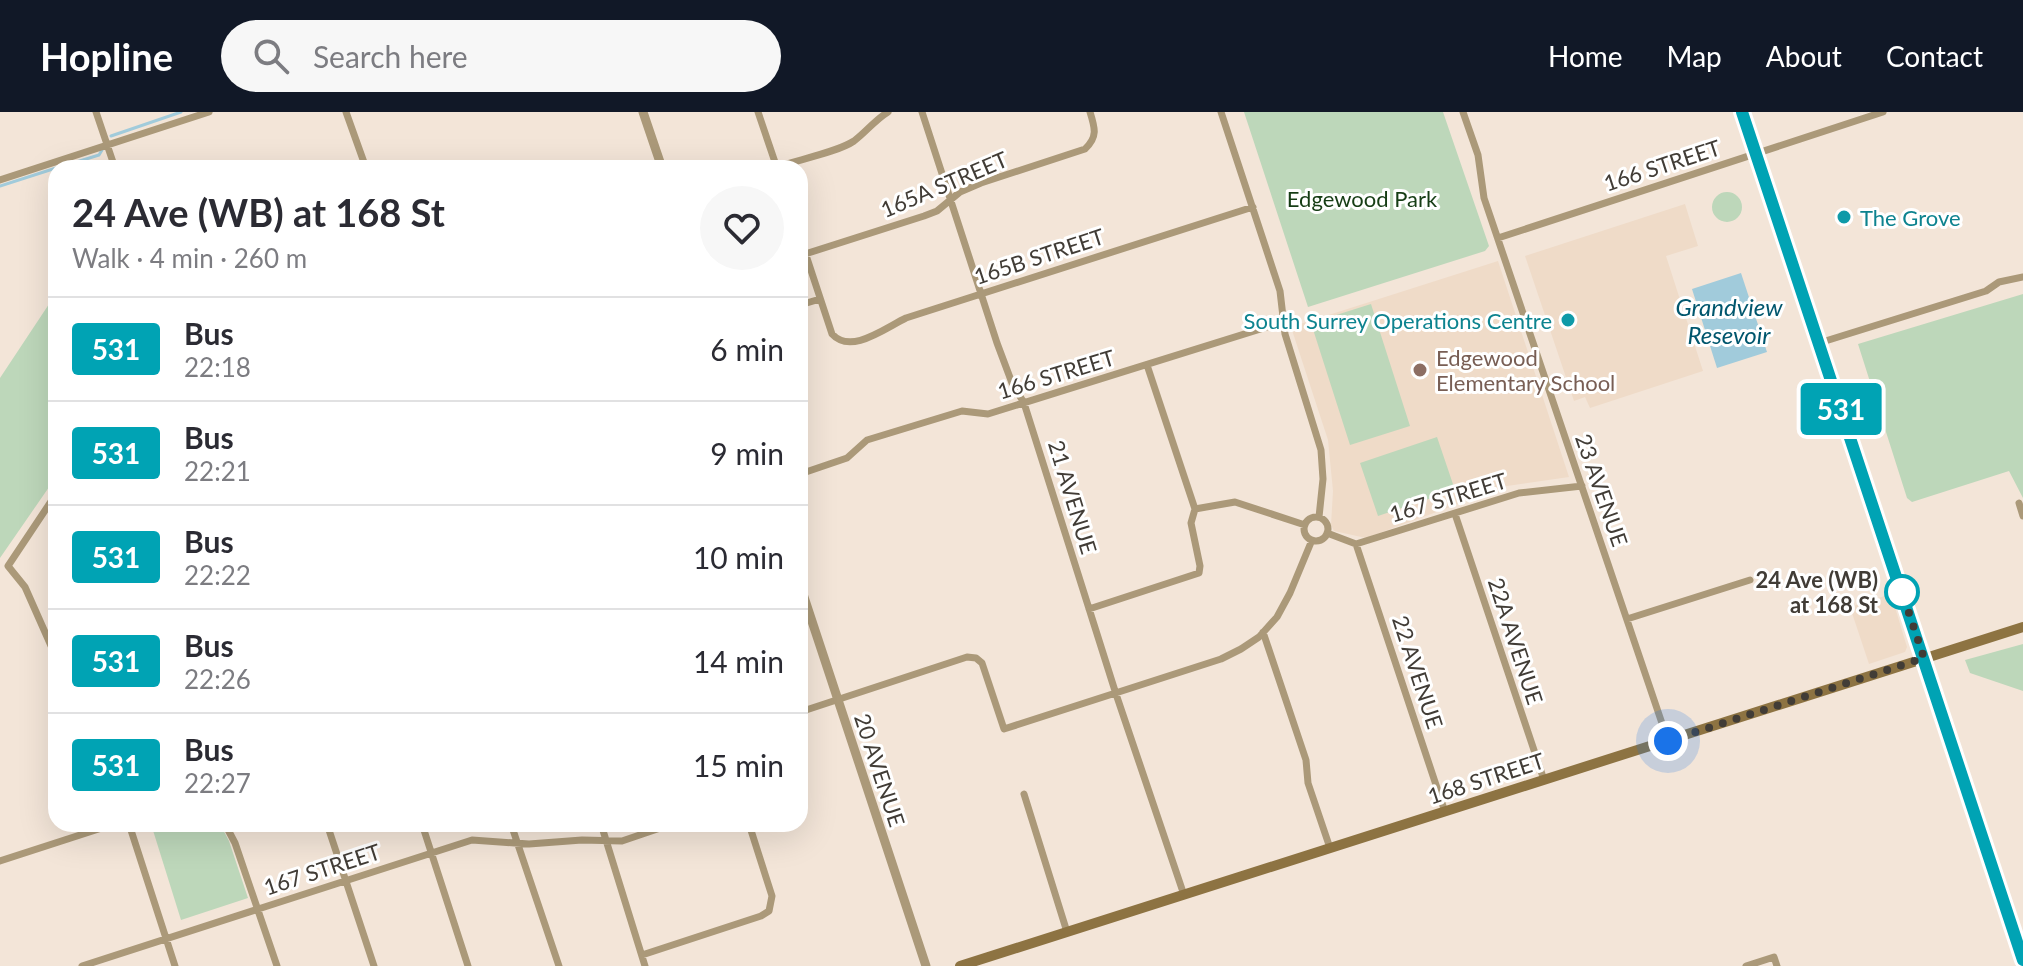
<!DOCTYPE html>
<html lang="en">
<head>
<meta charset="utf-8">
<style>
	body { margin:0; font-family:Lato,sans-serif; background:#f7f7f7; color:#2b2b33; height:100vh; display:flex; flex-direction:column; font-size:30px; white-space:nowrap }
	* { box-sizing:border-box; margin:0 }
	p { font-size:26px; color:#7c7c81 }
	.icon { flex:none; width:44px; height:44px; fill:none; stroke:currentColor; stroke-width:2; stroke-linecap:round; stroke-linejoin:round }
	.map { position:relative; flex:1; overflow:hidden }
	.sheet { position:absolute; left:48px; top:48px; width:760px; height:672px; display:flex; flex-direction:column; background:#fff; border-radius:24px; box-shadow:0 8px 32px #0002 }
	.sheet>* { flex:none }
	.badge { padding:0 16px; border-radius:6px; font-size:28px; line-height:52px }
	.you { position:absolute; width:40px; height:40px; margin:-20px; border:6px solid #fff; border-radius:50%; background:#1a73e8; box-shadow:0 0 0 12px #1a73e833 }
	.map>.badge { position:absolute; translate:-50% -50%; box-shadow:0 0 0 4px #fff }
	.round { display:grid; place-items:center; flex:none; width:84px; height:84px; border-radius:42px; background:#f7f7f7 }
	.head { display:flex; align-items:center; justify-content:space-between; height:136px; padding:0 24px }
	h1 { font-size:38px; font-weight:700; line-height:60px }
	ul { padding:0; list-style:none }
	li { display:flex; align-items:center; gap:24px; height:104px; padding:0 24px; border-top:2px solid #e1e1e2 }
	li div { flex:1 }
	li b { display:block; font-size:30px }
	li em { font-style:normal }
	li .badge { min-width:88px; font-weight:700; text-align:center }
	header { display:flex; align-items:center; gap:48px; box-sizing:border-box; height:112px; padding:0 40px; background:#111827; color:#fff }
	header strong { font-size:38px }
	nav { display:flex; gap:44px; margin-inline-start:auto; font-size:28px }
	.search { width:560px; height:72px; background:#f7f7f7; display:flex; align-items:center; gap:20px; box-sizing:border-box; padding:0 28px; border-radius:44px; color:#7c7c81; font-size:30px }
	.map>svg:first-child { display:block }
	.built { fill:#efdbc8 }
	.green { fill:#bdd7ba }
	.water { fill:#a1cbdb }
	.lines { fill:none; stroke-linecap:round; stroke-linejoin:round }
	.stream { stroke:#a1cbdb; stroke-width:3 }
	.minor { stroke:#ab9979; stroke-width:7 }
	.tertiary { stroke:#ab9979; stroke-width:9 }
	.secondary { stroke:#8d7342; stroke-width:10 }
	.line-casing { stroke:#fff; stroke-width:18 }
	.line { stroke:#00a3b4; stroke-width:12 }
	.walk { stroke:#413c36; stroke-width:8; stroke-dasharray:0 14.4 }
	.culture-dot { fill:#0f9aa8; stroke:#fff; stroke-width:3 }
	.education-dot { fill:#8d6e63; stroke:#fff; stroke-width:3 }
	.stop-dot { fill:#fff; stroke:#00a3b4; stroke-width:4 }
	.labels { text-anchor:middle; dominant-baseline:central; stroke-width:6; stroke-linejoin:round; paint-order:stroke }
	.street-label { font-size:22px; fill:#413c36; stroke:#fff }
	.park-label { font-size:22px; fill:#163d15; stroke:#fff }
	.culture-label { font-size:22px; fill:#0d838f; stroke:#fff; text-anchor:start }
	.education-label { font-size:22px; fill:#785e54; stroke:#fff; text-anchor:start }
	.stop-label { font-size:22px; font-weight:bold; fill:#413c36; stroke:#fff; text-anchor:end }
	.water-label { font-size:24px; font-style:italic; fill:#00566d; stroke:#fff }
</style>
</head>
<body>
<header>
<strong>Hopline</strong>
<div class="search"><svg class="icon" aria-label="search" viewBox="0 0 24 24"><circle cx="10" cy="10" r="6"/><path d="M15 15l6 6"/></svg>Search here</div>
<nav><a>Home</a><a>Map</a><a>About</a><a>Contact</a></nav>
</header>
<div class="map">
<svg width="2023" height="854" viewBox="0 0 2023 854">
	<rect width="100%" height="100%" fill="#f3e5d8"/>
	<path class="built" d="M1685,92l13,42 -32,10 37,115 -113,37 -5,-11 -11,4 -49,-145z
		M1498,149l71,216 -62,9 -141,52 -32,-7 -3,-6 2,-34 -5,-51 -37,-113z
		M1891,482l16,53 -2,5 -36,12 -19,-57z"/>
	<path class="green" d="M1244,0h199l46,134 -4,5 -177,56z
		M1712 95a15 15 0 1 1 30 0a15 15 0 1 1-30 0Z
		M2023,182v204l-14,-27 -97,31 -5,-4 -49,-154z
		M53,186h3v179l-56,81v-180z
		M1371,192l39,122 -60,19 -39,-122z
		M1437,325l18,53 -77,26 -18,-53z
		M2023,532v47l-53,-18 -5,-13z
		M151,712h69l9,17 19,57 -67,22z"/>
	<path class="water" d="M1741,161l26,79 -50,16 -25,-79z"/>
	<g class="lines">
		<path class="stream" d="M111,24l70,-24
			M57,56l42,-13 3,-5
			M0,74l56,-18"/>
		<path class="minor" d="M96,0l19,56
			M346,0l20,56
			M758,0l19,56
			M922,0l75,231 15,40 12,20 92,291 68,201
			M1221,0l59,179 5,43 36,116 2,29 -4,38
			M1463,0l15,43 6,43 184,543
			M777,55c20,-7 61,-15 77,-26 12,-9 21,-21 34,-29
			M0,68l209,-68
			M800,125l32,97c19,21 53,-6 74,-16l347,-111
			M1498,126l385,-126
			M805,142l119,-38 13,-5 23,-19 21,-9 104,-34c13,-12 10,-21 5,-37
			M800,193l20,-6
			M1819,231l167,-52 13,-9 24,-5
			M1147,253l48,144
			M800,362l47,-16 20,-18 95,-29 26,3 295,-92
			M56,382l-48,72 17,21 31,70
			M2019,391l4,13
			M1455,402l89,266
			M1304 417a12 12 0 1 1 24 0a12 12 0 1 1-24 0Z
			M1327,421l29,11 163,-51 63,-7
			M1356,432l89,268
			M1089,497l110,-36 1,-7 -9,-43 4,-14 40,-7 70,23
			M1627,507l123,-39
			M1263,520l43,128 2,23 22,65
			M800,600l167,-55 9,1 6,5 22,66 217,-70 20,-10 18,-12 18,-20 13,-24 22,-53
			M1024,682l43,138
			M129,712l46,142
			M225,712l10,19 42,123
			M327,712l47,142
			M422,712l46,142
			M511,712l48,142
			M601,712l44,142
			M0,749l114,-37
			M642,843l119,-39 8,-5 3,-15 -23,-72
			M82,854l390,-126 57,4 53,-4 40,1 50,-17
			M1746,854l28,-9 3,9"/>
		<path class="tertiary" d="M643,0l19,56
			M800,473l126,381"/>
		<path class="secondary" d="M1742,0l281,849
			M960,854l1063,-339"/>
	</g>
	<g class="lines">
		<defs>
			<path id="line" d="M1742,0l281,848"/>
		</defs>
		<use href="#line" class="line-casing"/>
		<use href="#line" class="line"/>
		<path class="walk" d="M1668,629l256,-83 -22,-66"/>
	</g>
	<g class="culture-dot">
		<circle cx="1844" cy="105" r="8"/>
		<circle cx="1568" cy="208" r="8"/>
	</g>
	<circle class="education-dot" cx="1420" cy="258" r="8"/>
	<circle class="stop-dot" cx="1902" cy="480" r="16"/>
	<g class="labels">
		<g class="street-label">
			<text transform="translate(1662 53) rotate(-18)">166 STREET</text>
			<text transform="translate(944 72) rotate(-23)">165A STREET</text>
			<text transform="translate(1039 144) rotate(-18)">165B STREET</text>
			<text transform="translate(1056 262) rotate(-17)">166 STREET</text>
			<text transform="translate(1602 378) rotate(71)">23 AVENUE</text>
			<text transform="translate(1073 385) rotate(73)">21 AVENUE</text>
			<text transform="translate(1448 385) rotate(-17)">167 STREET</text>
			<text transform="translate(1516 529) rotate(72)">22A AVENUE</text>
			<text transform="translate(1418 560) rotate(72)">22 AVENUE</text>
			<text transform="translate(880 658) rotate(72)">20 AVENUE</text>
			<text transform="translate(1486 666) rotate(-18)">168 STREET</text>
			<text transform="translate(322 757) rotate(-18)">167 STREET</text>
		</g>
		<g class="park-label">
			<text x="1362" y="86">Edgewood Park</text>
		</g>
		<g class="culture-label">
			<text x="1860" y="105">The Grove</text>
			<text x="1552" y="208" text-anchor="end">South Surrey Operations Centre</text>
		</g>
		<g class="education-label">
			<text x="1436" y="245">Edgewood<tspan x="1436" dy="25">Elementary School</tspan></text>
		</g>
		<g class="stop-label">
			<text x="1878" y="467">24 Ave (WB)<tspan x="1878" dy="25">at 168 St</tspan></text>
		</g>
		<g class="water-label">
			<text x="1729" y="194">Grandview<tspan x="1729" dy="28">Resevoir</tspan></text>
		</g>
	</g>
</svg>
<div class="you" style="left:1668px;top:629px"></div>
<b class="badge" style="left:1841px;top:297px;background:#00a3b4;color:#fff">531</b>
<section class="sheet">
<div class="head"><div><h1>24 Ave (WB) at 168 St</h1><p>Walk · 4 min · 260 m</p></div><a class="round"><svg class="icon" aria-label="heart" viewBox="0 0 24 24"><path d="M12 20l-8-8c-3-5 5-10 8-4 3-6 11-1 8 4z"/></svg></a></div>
<ul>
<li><span class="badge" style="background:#00a3b4;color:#fff">531</span><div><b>Bus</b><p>22:18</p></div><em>6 min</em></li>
<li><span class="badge" style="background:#00a3b4;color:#fff">531</span><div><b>Bus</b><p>22:21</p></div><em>9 min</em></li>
<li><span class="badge" style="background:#00a3b4;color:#fff">531</span><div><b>Bus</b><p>22:22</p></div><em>10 min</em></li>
<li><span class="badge" style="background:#00a3b4;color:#fff">531</span><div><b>Bus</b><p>22:26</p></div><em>14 min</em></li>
<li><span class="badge" style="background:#00a3b4;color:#fff">531</span><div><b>Bus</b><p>22:27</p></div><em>15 min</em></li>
</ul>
</section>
</div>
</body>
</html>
